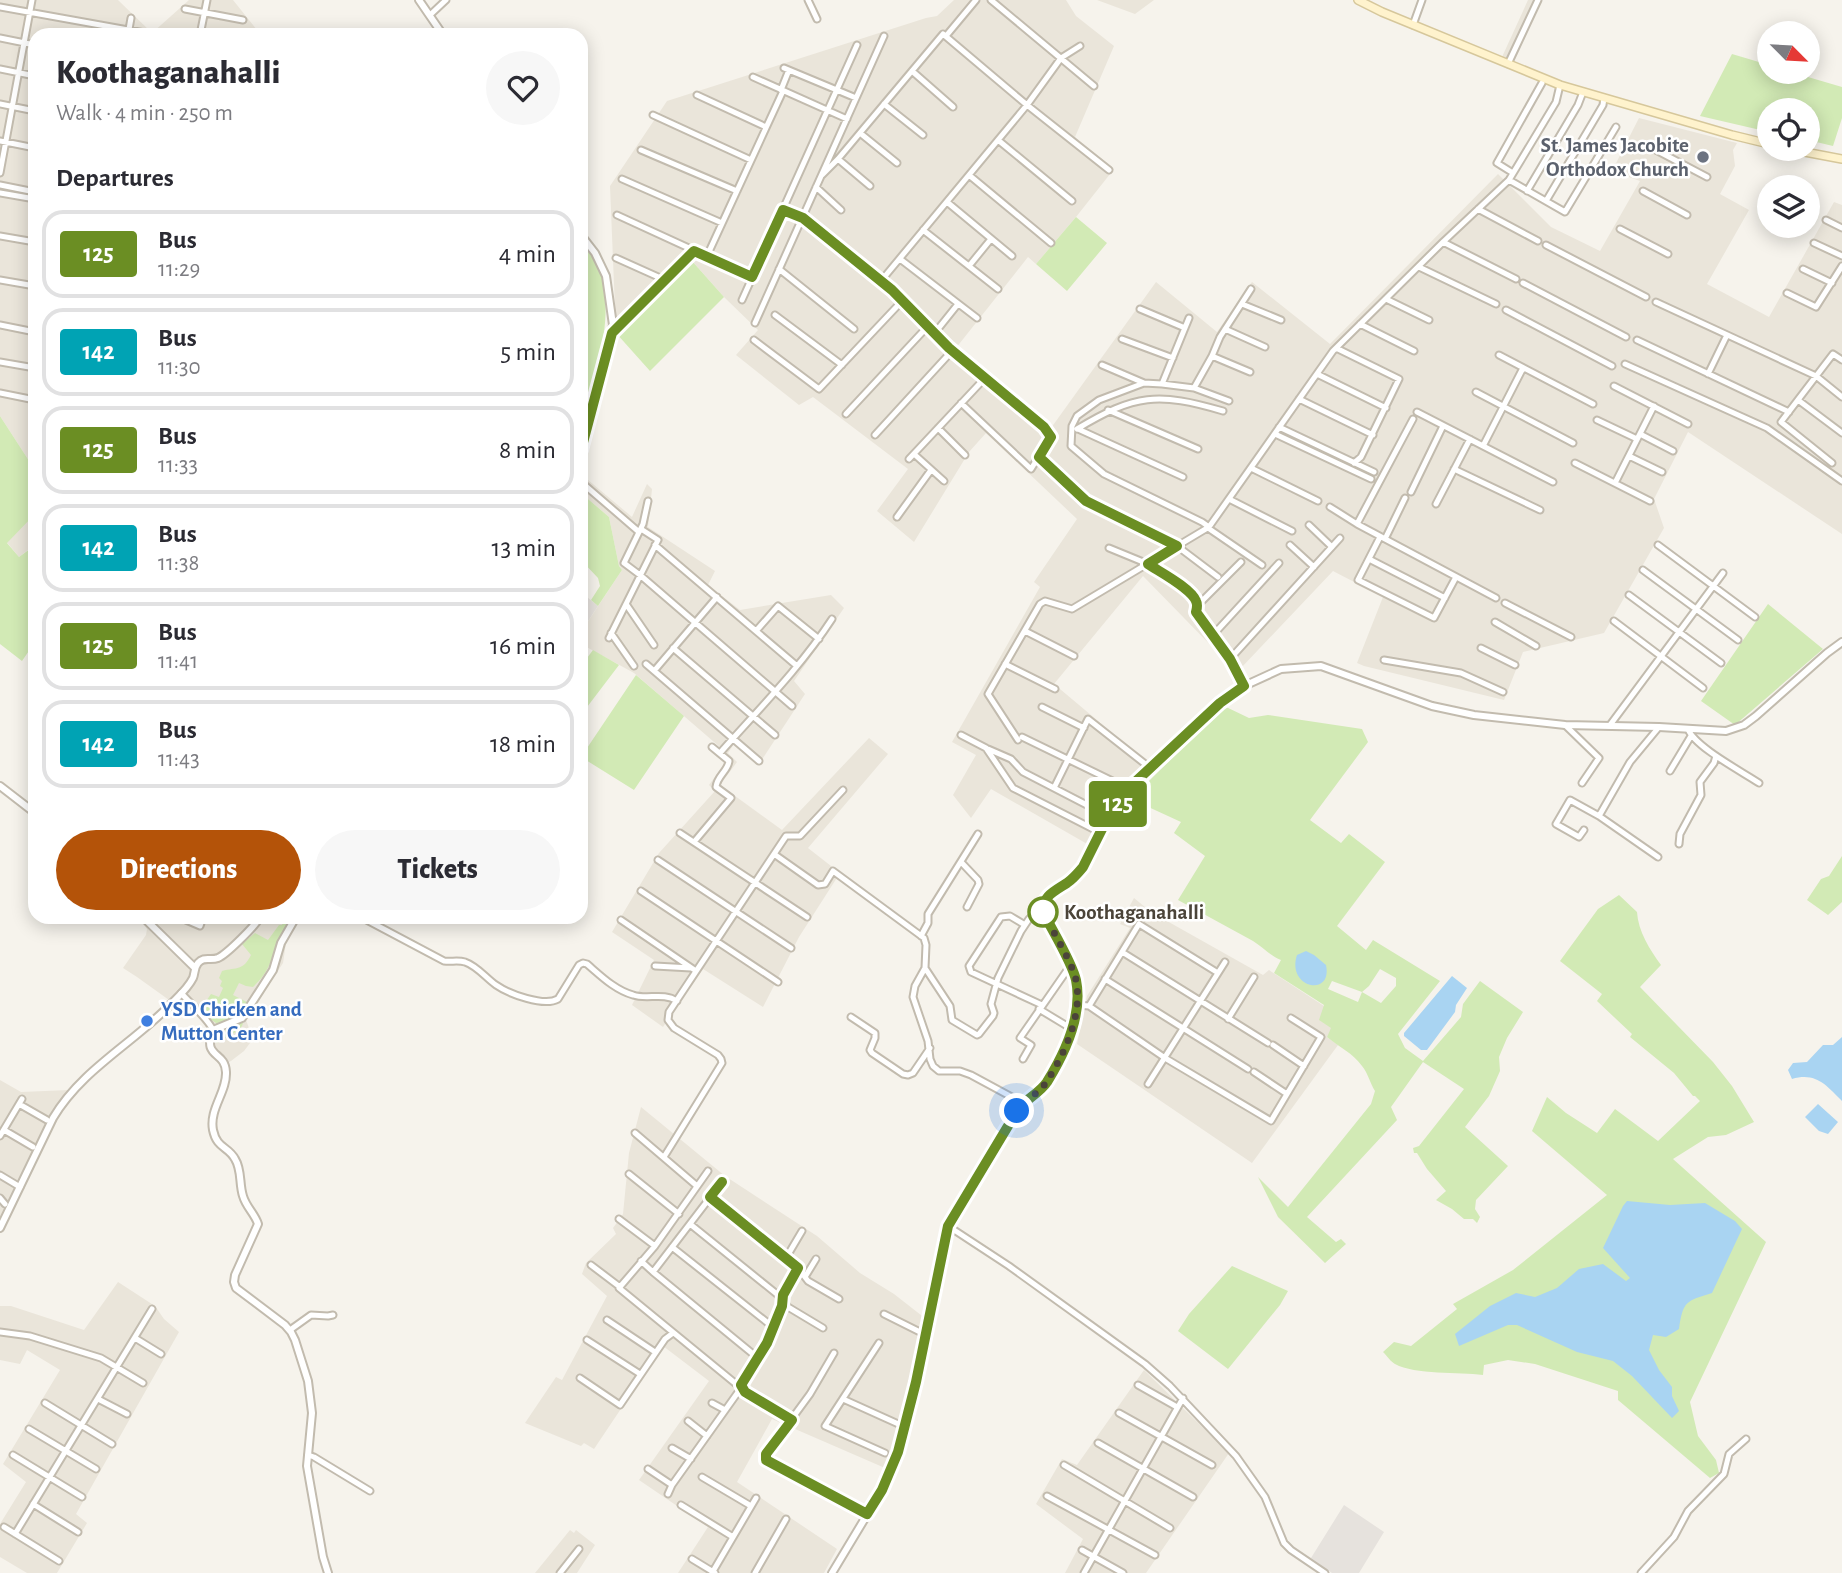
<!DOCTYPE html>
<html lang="en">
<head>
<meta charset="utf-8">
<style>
	body { margin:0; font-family:"Alegreya Sans",sans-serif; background:#f7f7f7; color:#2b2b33; height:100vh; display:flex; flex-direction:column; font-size:26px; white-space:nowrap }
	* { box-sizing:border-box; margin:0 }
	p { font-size:23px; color:#7c7c81 }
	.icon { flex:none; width:38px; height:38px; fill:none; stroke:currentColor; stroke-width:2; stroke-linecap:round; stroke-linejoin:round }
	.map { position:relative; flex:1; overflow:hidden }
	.sheet { position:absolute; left:28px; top:28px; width:560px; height:896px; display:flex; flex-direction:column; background:#fff; border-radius:21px; box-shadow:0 4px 18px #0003 }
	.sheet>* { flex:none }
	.badge { padding:0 14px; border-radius:5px; font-size:24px; line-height:46px }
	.needle { width:46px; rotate:114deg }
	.fabs { position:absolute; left:1757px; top:21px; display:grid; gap:14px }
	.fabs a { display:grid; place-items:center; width:63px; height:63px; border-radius:50%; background:#fff; box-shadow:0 4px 18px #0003; font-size:35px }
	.you { position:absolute; width:35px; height:35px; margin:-18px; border:5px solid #fff; border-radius:50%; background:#1a73e8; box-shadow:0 0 0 10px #1a73e833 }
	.map>.badge { position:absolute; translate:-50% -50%; box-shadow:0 0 0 4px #fff }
	h2 { padding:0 28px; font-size:26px; line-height:63px }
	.round { display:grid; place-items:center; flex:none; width:74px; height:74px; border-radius:37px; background:#f7f7f7 }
	.summary { display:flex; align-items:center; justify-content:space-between; height:119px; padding:0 28px }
	h1 { font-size:33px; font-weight:800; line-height:52px }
	.action { display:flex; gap:14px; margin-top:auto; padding:14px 28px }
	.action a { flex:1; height:80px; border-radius:42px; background:#b45309; color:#fff; font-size:28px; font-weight:800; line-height:80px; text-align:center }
	.action a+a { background:#f7f7f7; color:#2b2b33 }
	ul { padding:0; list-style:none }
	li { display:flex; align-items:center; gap:21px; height:88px; margin:0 14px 10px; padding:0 14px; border:4px solid #e1e1e2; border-radius:21px }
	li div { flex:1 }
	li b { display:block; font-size:26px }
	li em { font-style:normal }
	li .badge { min-width:77px; font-weight:700; text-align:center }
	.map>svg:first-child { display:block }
	.residential { fill:#eae5da }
	.industrial { fill:#e6e2dd }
	.green { fill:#d2eab5; fill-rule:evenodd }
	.water { fill:#a9d4f2 }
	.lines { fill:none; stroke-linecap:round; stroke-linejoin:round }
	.minor-casing { stroke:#c2bbae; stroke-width:9 }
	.tertiary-casing { stroke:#c2bbae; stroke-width:10 }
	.secondary-casing { stroke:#d6c79b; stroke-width:10 }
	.minor { stroke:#fff; stroke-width:5 }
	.tertiary { stroke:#fff; stroke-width:6 }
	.secondary { stroke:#fff3cd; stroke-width:7 }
	.line-casing { stroke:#fff; stroke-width:16 }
	.line { stroke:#6b8e23; stroke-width:10 }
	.walk { stroke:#4b4439; stroke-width:7; stroke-dasharray:0 12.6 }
	.worship-dot { fill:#6b7280; stroke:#fff; stroke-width:2.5 }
	.stop-dot { fill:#fff; stroke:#6b8e23; stroke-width:3.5 }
	.shop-dot { fill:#3f7fe0; stroke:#fff; stroke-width:2.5 }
	.labels { text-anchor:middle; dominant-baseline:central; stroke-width:5; stroke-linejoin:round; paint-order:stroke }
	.worship-label { font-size:21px; font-weight:bold; fill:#5b616d; stroke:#fff; text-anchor:end }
	.stop-label { font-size:21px; font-weight:bold; fill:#4b4439; stroke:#fff; text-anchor:start }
	.shop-label { font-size:21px; font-weight:bold; fill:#366cbe; stroke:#fff; text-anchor:start }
</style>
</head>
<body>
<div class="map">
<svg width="1842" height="1573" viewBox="0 0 1842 1573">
	<rect width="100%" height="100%" fill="#f6f3ec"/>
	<path class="residential" d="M0,0h118l34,33 37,-33h44l28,35h-226v435l-35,-54z
		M954,0h112l10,16 38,30 -39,91 39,32 -38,48 -40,47 -8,-7 -72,91 95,80 105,-146 61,50 35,-50 78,62 168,-170 53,53 49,24 40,-70 -28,-10 27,-53 98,25 -4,7 2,16 -15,28 29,16 -42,74 62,33 65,-115 8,3v329l-154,-102 -34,67 10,29 -60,105 -81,19 -19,48 -140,-34 -7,-3 26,-66 -50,-26 -92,97 -9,13 -8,-22 -81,-83 -89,108 93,78 -23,28 -35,55 -98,-56 -20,29 -18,-23 23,-40 -24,-13 88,-155 -6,-5 43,-63 -91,-86 -17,19 -55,90 -37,-31 31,-42 -95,-72 -14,8 -63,-50 22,-25 -34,-33 -31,-35 -77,71 -6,-147 57,-85 259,-83 11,-2z
		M1097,0h57l-19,14z
		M1528,0h14l-28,61 -12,-4z
		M581,474l51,43 15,-33 5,5 -4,38 67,44 -7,14 32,25 91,-15 13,13 -50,73 11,13 -42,64 -5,7 -24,-21 -6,9 9,9 -17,23 62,45 87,-92 19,16 -80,94 32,25 -41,64 -36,70 -60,-38 -40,58 -31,-22 22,-45 -42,-28 47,-79 56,-62 -6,-6 16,-22 -9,-7 5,-8 -87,-75 -53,-29v-12l41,-62 -3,-4 -10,-49 -28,-24z
		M35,512v36l-2,-2 -14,11 -14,-17z
		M1134,898l17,14 112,63 6,-5 55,36 8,22 -5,9 11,8 -86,118 -175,-119 10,-48 43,-68 -10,-4z
		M138,917h163l-15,26 -3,20 -37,57 7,19 -9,12 -13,10 -8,4 -12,-11 -4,-11 3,-14 -26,-27 -8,3 -39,-28 -14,-9 23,-33 1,-6z
		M0,1080l21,12 48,-2 -40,72 -29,59z
		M641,1107l84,69 92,60 43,37 34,21 32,25 -24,102 -13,42 -4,5 -113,-49 -35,63 100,67 -13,24h-146l30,-46 -69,-47 70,-99 -46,-35 -69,103 -10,-6 -3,3 -56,-23 31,-46 6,3 45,-84 -25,-22 4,-11 30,-29 -3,-6 10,-14 6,-61z
		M118,1282l37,24 9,13 15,13 -103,182 11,9 -30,50h-30l-27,-16v-33l26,-42 -23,-18 57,-94 -33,-20 -7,14 -20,-4v-54h11l73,24z
		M1144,1370l85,83 -83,120h-81l18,-34 -47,-35 26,-45 15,6z
		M570,1530l4,3 2,-3 19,15 -18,28h-42z"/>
	<path class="industrial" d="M581,592l17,14 -17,26z
		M1344,1505l40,27 -25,41h-27l-21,-15z"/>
	<path class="green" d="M1732,54l37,11v7h22l51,15v31l-9,28 -25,-6v-30h-39v22l-69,-16z
		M1076,217l31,26 -40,48 -31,-27z
		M581,242c8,11 19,24 22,37 10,47 -10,106 -22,151z
		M692,261l32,36 -74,74 -34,-38z
		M0,416l35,54v44l-28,29 12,14 15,-11 1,2v94l-13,19 -22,-17z
		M581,493l28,24 10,49 3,4 -24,36 -7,-6 9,-14 -2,-8 -17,-18z
		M1768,604l55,45 -88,76 -34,-24z
		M593,650l26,15 -38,50v-49z
		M636,675l48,41 -50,74 -53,-33z
		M1224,706l25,12 19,-3 94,14 6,13 -58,78 31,23 8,-9 36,28 -48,64 29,24 7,-10 67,41 -42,53 7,14 18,13 38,-44 2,-13 17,-23 43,31 -16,26 -8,19 1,14 -11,25 -24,31 43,39 -32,34 -1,9 5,8 -3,6 -4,-4h-9l-12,-10 -16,-9 10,-9 -19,-22 -10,-16h-3l-1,-5 6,-2 45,-57 -41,-27 -32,45 6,13 -90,97 29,25 5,-3 5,5 -21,19 -47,-46 -20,-40 30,30 83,-103 4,-13c-5,-8 -7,-18 -13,-25 -9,-13 -23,-19 -35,-29l4,-9 -12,-8 5,-15 -50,-32 7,-13c-11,-4 -18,-13 -28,-19 -25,-14 -50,-27 -75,-41l27,-44 -31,-23 7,-11 -50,-23zM1380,969l16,9v8l-15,17 -19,-11 7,-6zM1332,981l30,11 -4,10 -30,-13z
		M1842,856v46l-14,13 -21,-15 14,-21 8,-3z
		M1619,895l18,17c1,19 13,38 24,53l-21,22 73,75 19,24 22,36 -28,13 -18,2 -35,22 93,83 -76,160 8,34 18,24 3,13 -9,5 -92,-78v-9l-83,-27 -27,-4 -24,5 -1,10c-24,-3 -68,0 -88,-11 -4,-2 -8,-8 -12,-12l11,-10 17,4 46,-37 -4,-5 60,-34 94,-75 -75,-64 15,-34 19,16 31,20 18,-24 43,32 42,-40 -5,-5h-2l-19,-23 -44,-36 2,-3 -35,-33 5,-7 -42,-33 38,-52z
		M284,917h10c-6,10 -13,20 -17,30 -8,18 -9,26 -24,40l-7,-1 -7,-3 -6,12 16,8c-6,9 -4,16 -7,23 -4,6 -19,13 -25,17l-3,-4 5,-10 -3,-6 -9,-6 -1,-7 -4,-3 9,-13 8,3 4,-9 -3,-2 2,-5 -3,-3 3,-7c15,-4 21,0 29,-16l-9,-11 13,-11 13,7 11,-15h3z
		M1232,1266l56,25 -8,14 -52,64 -50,-38 11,-17z"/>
	<path class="water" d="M1306,951l8,4 12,10c7,33 -40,23 -29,-10z
		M1452,976l15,12 -11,17 -1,7 -28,38h-6l-17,-14v-3z
		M1842,1037v64c-16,-16 -26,-29 -50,-22l-4,-9 5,-7 14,-1 16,-17h10z
		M1818,1104l20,18 -10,12 -9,-3 -14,-14z
		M1627,1201l43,4 35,-2 30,18 7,8 -30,64c-26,8 -29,8 -33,36l-13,8 -13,-2 -4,15 10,20 13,17v9l7,15 -7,7 -40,-42 -19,-15 -36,-9 -60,-27h-9l-49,21 -4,-12 35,-28 26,-13 19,4 22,-9 22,-19 24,-5 23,17 4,-3 -27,-30 20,-42z"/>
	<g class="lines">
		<defs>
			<path id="minor" d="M808,0l9,19
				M991,0l103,86
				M0,7l156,28
				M185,9l58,11
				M430,15l16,-15
				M1413,25l9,-25
				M128,35l3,-17
				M200,35l7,-35
				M946,36l30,-36
				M0,38l35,7
				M1508,64l30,-64
				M784,68l72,30
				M0,69l35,7
				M912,71l41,36
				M753,77l94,42
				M781,90l8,-20
				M697,95l69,32
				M0,104l35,7
				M884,104l39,31
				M653,115l98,45
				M860,133l37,30
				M998,140l74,61
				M0,141l35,7
				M1652,148l55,29
				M641,150l96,41
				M838,159l32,27
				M0,173l32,-173
				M1513,173l-16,-10 45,-80
				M822,175l16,-16 105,-125 84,71 82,65
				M969,175l82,68
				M622,179l100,44
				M1509,180l56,32 51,-85
				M0,185l35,7
				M816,187l25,23
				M1527,191l51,-86 5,-13
				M1643,191l44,24
				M0,193l35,6
				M1546,201l57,-96 1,-7
				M947,202l65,54
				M1478,209l60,32
				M783,210l20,7 78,64 22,19 46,48 95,79 7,10 -20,32 -70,-66
				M617,215l135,62
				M1826,220l16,8
				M1620,229l48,25
				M923,230l75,59
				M0,236l35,6
				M1443,242l73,37
				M1814,243l28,13
				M1546,245l100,52
				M707,256l76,-165
				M616,258l49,22
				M900,259l77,59
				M969,266l22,-27
				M1419,267l77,37
				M779,269l75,60
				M1803,269l29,14
				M0,280l35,6
				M881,281l146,-176 34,-47 19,-12
				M1523,283l103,54
				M1787,293l29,14 26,-41
				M1386,299l43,21
				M742,300l115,-255
				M1656,302l160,74 26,21
				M1242,304l39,16
				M1140,309l45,19
				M1506,310l106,56
				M775,315l67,50
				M755,323l129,-287
				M1360,324l54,27
				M0,325l35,7
				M938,329l20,-25
				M1225,329l40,18
				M612,333l82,-82
				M1122,339l51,19
				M754,340l65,49 84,-89
				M1637,340l152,72
				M1336,348l63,31 -38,78 -7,6
				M1499,355l94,49
				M1212,356l38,16
				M0,362l35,6
				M1625,364l142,64 75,53
				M1102,365l42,18
				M1317,374l69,34
				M1708,374l19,-39
				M1162,384l27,-66
				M1614,386l74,38
				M1194,388l18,-32 8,-19 31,-48
				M1476,392l97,51
				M0,393l35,7
				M1299,399l74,36
				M1798,400l44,33
				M1108,410l90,39
				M1417,412l136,70
				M846,414l82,-88
				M1597,420l40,19
				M1279,427l95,45
				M938,428l27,27
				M1077,429c58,-35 81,-37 146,-18
				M1078,429l105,48
				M1275,434l96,45
				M1640,434l33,17
				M875,435l77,-84
				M1483,446l40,-78
				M914,454l30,27
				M1629,456l33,16
				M1039,457l47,44 91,45 41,31
				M909,459l76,-81
				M35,462v1
				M1575,463l75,38
				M1832,463l-51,-41 52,-68 9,6
				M1251,468l67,33
				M1454,469l86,41
				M581,482l58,50
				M1615,483l39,-77
				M1411,492l32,-66
				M1229,499l63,32
				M648,501l-5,23 -19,39 16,12 152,131
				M1436,504l34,-65
				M1330,507l27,17 139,74
				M897,517l34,-47
				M1357,524l56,-105
				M1309,525l23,22
				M1209,527l-7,-5 -98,-48 -33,-28 1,-20 5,-10 22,-16 45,-17 18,1 32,4 35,13
				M1208,528l54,37
				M1380,537l-22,43 76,38 22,-41
				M1385,539l20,-41
				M655,545l142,121
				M1290,545l24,22
				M1658,545l97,72
				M1109,548l39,16 42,29 7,11 -1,8 35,48 13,26
				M1369,559l76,39
				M1643,570l95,70
				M1629,595l92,68
				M1505,603l66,34
				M626,604l28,41
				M1197,606l44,-44
				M1614,621l89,67
				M1495,622l41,24
				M756,631l22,-25 41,33
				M1025,631l49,25
				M611,633l23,33
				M1213,635l66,-72
				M609,638l49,-98 -17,-11
				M673,648l102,87
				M1481,648l34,17
				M1230,659l110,-121
				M1384,660l77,13 42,19
				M646,664l113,97
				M1005,664l50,25
				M654,671l63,-74
				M1042,707l42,21
				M1565,725l34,33 -17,25
				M1610,725l113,-152
				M1688,729c7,18 53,42 71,54
				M961,735l25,13 27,40 88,45
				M1022,737l107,52
				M1018,740l-30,-46 52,-90 5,-3 27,8 137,-82 124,-176 110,-109 66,-62 47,-78 4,-17
				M988,749l23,10 12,13 87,45
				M720,753c38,-43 80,-85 112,-134
				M1670,771l21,-35
				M1054,788l34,-69 61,48
				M1584,830l-5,7 -23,-13 14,-24 29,16
				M680,833l127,84
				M694,842l37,-44 -15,-11c1,-11 12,-16 13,-26l-17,-14
				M1679,844l1,-10 21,-39 -1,-13 14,-19 2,-7
				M774,854l44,31 7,-1 8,-13 91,67 2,7 -1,23 -10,18 -2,11 15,44 2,18 3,7 6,5h21l11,4 52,28
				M1658,857l-59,-41 31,-54 29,-35
				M658,860l133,88
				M961,862l17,18 1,4 -12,23
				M641,891l137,91
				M179,917l21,9 3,-9
				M227,917h3
				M361,917l83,44c7,1 14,-1 21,1 12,4 21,16 31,23 13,9 48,22 62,14l21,-34 4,-2 4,1c14,12 28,26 46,31 14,5 30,-3 44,6
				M621,920l75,51
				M1025,925l-15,-9 -9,1 -32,49 2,6 71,33
				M921,936l7,-13v-9l50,-80
				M1122,952l146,91
				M655,966l36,2
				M925,968l25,38 2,14 25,15 2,-1 14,-18 1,-3 -3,-9 7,-26 23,-47 8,-12 14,-13
				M1105,979l143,90
				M181,993c9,10 27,26 32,37
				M1077,1005l12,1 76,52 106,63 50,-84 -30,-19
				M1089,1006l50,-82 79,49
				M1039,1009l33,20
				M851,1017l24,16v5l-5,12 2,3 31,21 5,1 5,-2 17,-25
				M1228,1019l26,-42
				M1273,1045l31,21
				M1023,1059l8,-14 -11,-7 50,-72
				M1254,1072l33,22
				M1148,1084l77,-122
				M19,1104l28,16
				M4,1130l29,17
				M635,1133l62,53
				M0,1136l22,-37
				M664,1157l58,-94 -1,-4 -3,-4 -44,-27 -6,-8 1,-8 117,-176h14l43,-46
				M629,1174l50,40
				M0,1175l20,12
				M710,1197l88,71 10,13 31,18
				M0,1198l5,6
				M619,1219l36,27
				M690,1224l88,71 10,12 35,21
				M948,1226l61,40 136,98 25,22 66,70 29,41 19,46 7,7 34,23
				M672,1247l101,80
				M786,1258l16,-27
				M641,1261l12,11 100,82 4,6
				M591,1265l29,22
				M653,1272l69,-90
				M805,1277l11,-18
				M884,1314l42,21
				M607,1320l48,32
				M290,1330l21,-15 17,1 5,-1
				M0,1332l30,4 71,22 42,25
				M135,1338l26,16
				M587,1340l53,34
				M879,1343l-54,83 60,27
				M834,1353l-24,41 -44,60 -1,3 3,5 99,52
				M580,1378l40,27 45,-66 8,-6
				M1138,1385l39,22
				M98,1399l29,15
				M843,1399l62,28
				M45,1403l67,41
				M712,1403l13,7
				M1119,1413l93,52
				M792,1420l-47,-28 -4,-7 26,-42 15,-37 1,-11 15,-27
				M688,1421l19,15
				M29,1429l67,40
				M1098,1443l95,54
				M672,1448l19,11
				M13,1455l69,42
				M308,1455l6,2 56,34
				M1064,1465l106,63
				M648,1469l24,16
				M702,1477l49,29
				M668,1494l4,-9 69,-97 -122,-100 36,-42 53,-75
				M1047,1496l108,59
				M33,1504l45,28
				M681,1505l52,32
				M4,1527l55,34
				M15,1534l137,-225
				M1082,1550l41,23
				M692,1559l23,14
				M560,1573l19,-24
				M712,1573l44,-75
				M755,1573l31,-54
				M1084,1573l99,-175
				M1641,1573l33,-36 14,-26 36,-37 5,-20 17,-15"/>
			<path id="tertiary" d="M419,0l24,35
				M581,235l14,18 11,23 7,49 -32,125
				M0,786l35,27
				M143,917l52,51
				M296,917l-15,26 -8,27 -31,48 -29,12c-11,29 12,20 13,42 1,20 -17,37 -13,58 4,19 15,16 22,29 7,11 4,25 8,37 3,11 12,18 15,28l-23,51 -1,7 2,6 49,37 6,7 4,8 13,41 4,32 -5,53 16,91 5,16
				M0,1228l53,-110c29,-49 81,-75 119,-115 8,-8 16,-15 21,-25 2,-5 1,-10 5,-15 6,-7 12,-2 20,-5 9,-4 37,-32 42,-41
				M832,1573l50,-83 16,-38 18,-70 29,-144 3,-12 69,-115c8,-12 22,-17 30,-29 18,-29 36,-68 29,-102 -4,-18 -24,-50 -33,-68v-6l2,-7 31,-23 44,-74 22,-28 78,-71 24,-17 37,-17 40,-3 111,40 42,9 91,10 94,2 67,4 18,-6 12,-9 71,-63 15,-11"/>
			<path id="secondary" d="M1358,0l24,12 178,73 172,50 37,9
				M1789,149l53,10"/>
		</defs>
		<use href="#minor" class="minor-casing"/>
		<use href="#tertiary" class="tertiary-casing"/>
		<use href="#secondary" class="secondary-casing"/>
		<use href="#minor" class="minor"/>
		<use href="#tertiary" class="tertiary"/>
		<use href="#secondary" class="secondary"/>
	</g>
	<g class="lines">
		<defs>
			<path id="line" d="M581,450l31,-117 82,-82 58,26 31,-67 20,8 89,72 57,58 95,79 7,10 -12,20 47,44 91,45 -29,18c12,8 43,24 48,37 2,4 1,7 0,11l34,47 14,27 -24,17 -88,82 -30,44 -19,38c-5,6 -9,11 -16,16 -12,8 -25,13 -24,29 9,18 29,50 33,68 7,34 -11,73 -29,102 -8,12 -22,17 -30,29l-69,115 -32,156 -18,70 -16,38 -15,24 -101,-54v-6l26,-34 -47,-28 -4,-7 26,-42 15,-37 1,-11 15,-27 -88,-71 12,-15"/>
		</defs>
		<use href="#line" class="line-casing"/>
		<use href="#line" class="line"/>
		<path class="walk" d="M1017,1111c8,-12 22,-17 30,-30 18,-28 36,-67 29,-101 -4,-18 -24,-50 -33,-68"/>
	</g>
	<circle class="worship-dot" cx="1703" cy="157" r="7"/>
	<circle class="stop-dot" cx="1043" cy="912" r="14"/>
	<circle class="shop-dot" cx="147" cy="1021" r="7"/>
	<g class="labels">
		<g class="worship-label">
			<text x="1689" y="145">St. James Jacobite<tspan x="1689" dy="24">Orthodox Church</tspan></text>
		</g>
		<g class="stop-label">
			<text x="1064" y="912">Koothaganahalli</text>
		</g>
		<g class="shop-label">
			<text x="161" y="1009">YSD Chicken and<tspan x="161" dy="24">Mutton Center</tspan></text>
		</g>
	</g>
</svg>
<div class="fabs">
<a><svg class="needle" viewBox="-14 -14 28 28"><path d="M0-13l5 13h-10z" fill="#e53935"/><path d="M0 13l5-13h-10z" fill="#7c7c81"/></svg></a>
<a><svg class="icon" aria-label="locate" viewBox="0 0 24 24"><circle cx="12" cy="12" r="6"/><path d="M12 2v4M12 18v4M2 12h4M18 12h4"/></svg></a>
<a><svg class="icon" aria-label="layers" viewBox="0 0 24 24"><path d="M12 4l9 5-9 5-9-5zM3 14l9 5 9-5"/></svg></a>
</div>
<div class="you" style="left:1017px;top:1111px"></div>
<b class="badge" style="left:1118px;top:804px;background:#6b8e23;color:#fff">125</b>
<section class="sheet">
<div class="summary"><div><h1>Koothaganahalli</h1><p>Walk · 4 min · 250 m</p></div><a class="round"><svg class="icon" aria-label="heart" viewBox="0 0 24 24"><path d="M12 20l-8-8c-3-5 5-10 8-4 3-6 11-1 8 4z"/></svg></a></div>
<h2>Departures</h2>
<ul>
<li><span class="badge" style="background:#6b8e23;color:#fff">125</span><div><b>Bus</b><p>11:29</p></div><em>4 min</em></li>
<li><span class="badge" style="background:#00a3b4;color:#fff">142</span><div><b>Bus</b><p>11:30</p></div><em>5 min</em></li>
<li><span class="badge" style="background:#6b8e23;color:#fff">125</span><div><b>Bus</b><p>11:33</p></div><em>8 min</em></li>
<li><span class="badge" style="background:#00a3b4;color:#fff">142</span><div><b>Bus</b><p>11:38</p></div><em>13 min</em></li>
<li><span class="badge" style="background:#6b8e23;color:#fff">125</span><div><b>Bus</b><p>11:41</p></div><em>16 min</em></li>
<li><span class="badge" style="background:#00a3b4;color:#fff">142</span><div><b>Bus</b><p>11:43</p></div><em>18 min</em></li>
</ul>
<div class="action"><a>Directions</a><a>Tickets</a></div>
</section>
</div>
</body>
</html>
